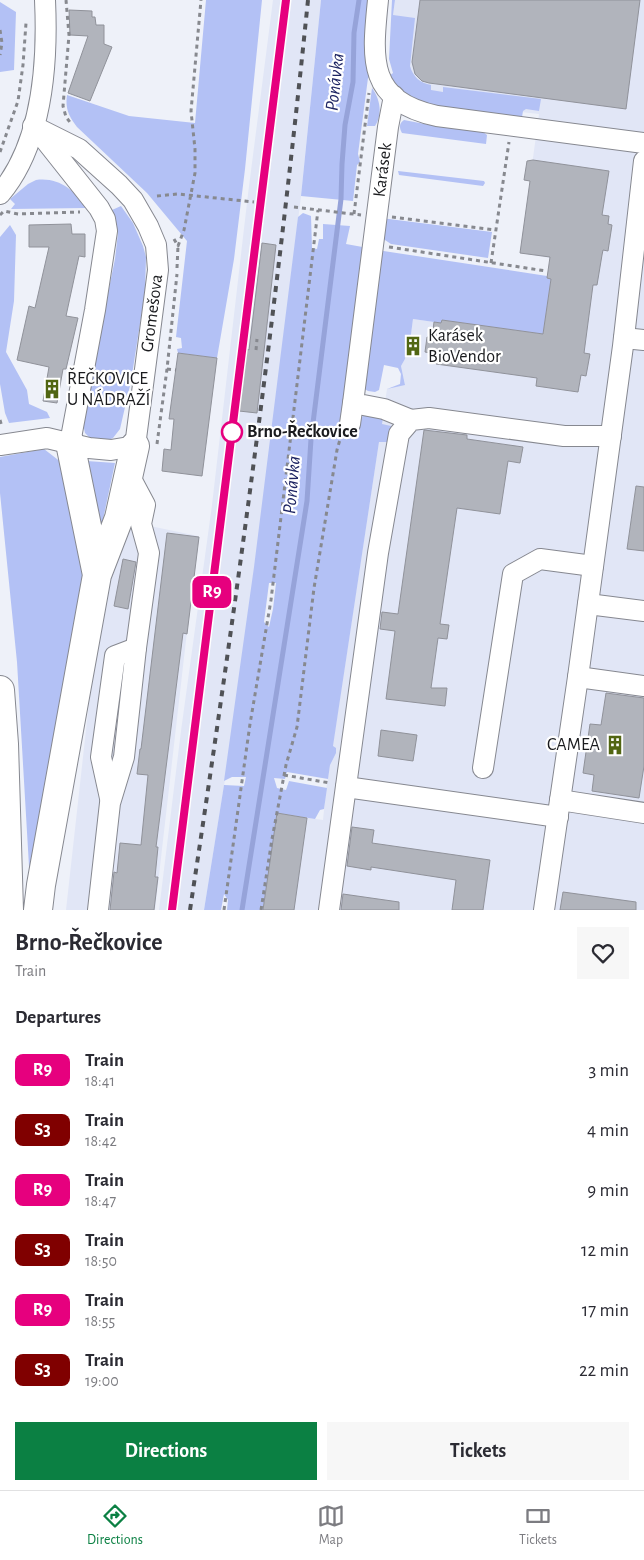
<!DOCTYPE html>
<html lang="en">
<head>
<meta charset="utf-8">
<style>
	body { margin:0; font-family:"Alegreya Sans",sans-serif; background:#f7f7f7; color:#2b2b33; height:100vh; display:flex; flex-direction:column; font-size:19px; white-space:nowrap }
	* { box-sizing:border-box; margin:0 }
	p { font-size:16px; color:#7c7c81 }
	.icon { flex:none; width:28px; height:28px; fill:none; stroke:currentColor; stroke-width:2; stroke-linecap:round; stroke-linejoin:round }
	.map { position:relative; height:910px; overflow:hidden }
	.sheet { display:flex; flex-direction:column; background:#fff; flex:1 }
	.sheet>* { flex:none }
	.badge { padding:0 10px; border-radius:8px; font-size:18px; line-height:32px }
	.map>.badge { position:absolute; translate:-50% -50%; box-shadow:0 0 0 2px #fff }
	h2 { padding:0 15px; font-size:19px; line-height:45px }
	.round { display:grid; place-items:center; flex:none; width:52px; height:52px; border-radius:0px; background:#f7f7f7 }
	.overview { display:flex; align-items:center; justify-content:space-between; height:85px; padding:0 15px }
	h1 { font-size:24px; font-weight:700; line-height:38px }
	.action { display:flex; gap:10px; margin-top:auto; padding:10px 15px }
	.action a { flex:1; height:58px; border-radius:0px; background:#0b8043; color:#fff; font-size:20px; font-weight:700; line-height:58px; text-align:center }
	.action a+a { background:#f7f7f7; color:#2b2b33 }
	ul { padding:0; list-style:none }
	li { display:flex; align-items:center; gap:15px; height:60px; padding:0 15px }
	li div { flex:1 }
	li b { display:block; font-size:19px }
	li em { font-style:normal }
	li .badge { min-width:55px; font-weight:700; text-align:center }
	.tabs { display:flex; justify-content:space-around; align-items:center; height:70px; border-top:1px solid #e1e1e2; background:#fff; font-size:14px; color:#7c7c81 }
	.tabs a { display:grid; justify-items:center; gap:2px }
	.tabs .selected { color:#0b8043 }
	.map>svg:first-child { display:block }
	.built { fill:#e1e6f6 }
	.green { fill:#b3c1f5; fill-rule:evenodd }
	.lines { fill:none; stroke-linecap:round; stroke-linejoin:round }
	.stream { stroke:#96a3d9; stroke-width:5 }
	.building { fill:#b1b4bc; stroke:#90929a }
	.minor-casing { stroke:#868890; stroke-width:22 }
	.highway-casing { stroke:#868890; stroke-width:30 }
	.path { stroke:#87898f; stroke-width:3; stroke-dasharray:4 4; stroke-linecap:butt }
	.minor { stroke:#fff; stroke-width:20 }
	.highway { stroke:#fff; stroke-width:28 }
	.rail { stroke:#505256; stroke-width:4; stroke-dasharray:6 6; stroke-linecap:butt }
	.line-casing { stroke:#fff; stroke-width:11 }
	.line { stroke:#e6007e; stroke-width:8 }
	.stop-dot { fill:#fff; stroke:#e6007e; stroke-width:2.5 }
	.labels { text-anchor:middle; dominant-baseline:central; stroke-width:4.5; stroke-linejoin:round; paint-order:stroke }
	.street-label { font-size:18px; fill:#1a1b1e; stroke:#fff }
	.poi-label { font-size:18px; fill:#1a1b1e; stroke:#fff; text-anchor:start }
	.stop-label { font-size:18px; font-weight:bold; fill:#1a1b1e; stroke:#fff; text-anchor:start }
	.water-label { font-size:19px; font-style:italic; fill:#1e2563; stroke:#fff }
</style>
</head>
<body>
<div class="map">
<svg width="644" height="910" viewBox="0 0 644 910">
	<rect width="100%" height="100%" fill="#eef1f9"/>
	<path class="built" d="M273,0h48l-20,196 -39,316 -30,224 -28,174h-45l22,-179 31,-226 36,-311z
		M395,0h249v910h-380l14,-96 45,6 3,-30 61,-401 18,-5 -4,-18 4,-7 2,-18h3l3,-22 28,4 1,-3 108,-41 -3,-1 3,-20 -30,-5 19,-139 -96,-11 -31,-20 -19,-68z
		M126,521l72,15 -43,374h-89l35,-315z"/>
	<path class="green" d="M206,0h56l-17,169 -11,90 -17,99 -39,-5 -1,-4 5,-1 -1,-10 -5,-1 11,-96 -40,-48 -70,-66c-8,-11 -12,-18 -10,-32l62,21 66,7z
		M321,0h50l-6,58 5,19 -2,1 -10,76 2,8 -3,3 -4,36 -52,-5z
		M392,0h3l-2,15 22,3 -5,48c3,11 10,17 21,19v5l12,2v-5l98,12 -2,12 -13,-2 -3,2 -1,6 -95,-12 -24,-11 -14,-18 4,-3 -4,-14z
		M0,2l16,10 -2,58 -14,2z
		M372,88c8,11 11,26 3,38h-8z
		M404,120l31,6 48,6 4,3 -1,9 -84,-11c-3,-5 -3,-10 2,-13z
		M398,171l86,10 1,2 -2,3 -84,-11z
		M36,180c23,-3 38,10 50,28l-75,1 4,-5 -5,-5 18,-15z
		M121,206l12,17 10,23 3,11 -1,35 -14,89 -11,48 -7,9 -7,3 -15,-2 -6,-6 -3,-14 33,-160 3,-26 -6,-23z
		M303,213l8,3 1,32 5,1 2,-10h4v-15l27,2 -4,18 22,4 -9,174 5,-8 19,4 -1,6 9,2 2,7 -5,9h-9l-46,304 3,2v5l-6,12 -2,14 -41,-7 -2,7 -11,-1 3,10 9,2 3,-9 38,7 -3,21 -4,1 -5,9 -38,-6 -14,97h-36l1,-10 -4,-6 -3,16h-17l20,-125 20,1 2,-9h-14l-8,4 30,-214 44,-350zM269,583h7l-3,26 -4,18 -5,-5z
		M381,218l111,14 -4,26 -97,-14 -9,-6z
		M10,225l6,10 -2,66 -8,51 21,38 2,14 18,8 3,6 -41,5 -4,-10 -5,-29v-147z
		M377,250l170,26v2l4,1 -8,55 -101,-14 -1,3 -28,-4 -3,23 -3,-1 -2,18 -4,7 4,19 -18,4 13,-5 1,-10 -3,-6 -14,-3 -5,25 -4,2 -7,-1 -5,-3z
		M44,449l22,17 19,96 -55,321 -13,-221 -17,-169v-36z
		M87,461l28,2 -14,66z"/>
	<g class="lines">
		<path class="stream" d="M242,910l65,-409 4,-62 30,-240 1,-35 3,-39 8,-43 1,-49 5,-33"/>
	</g>
	<path class="building" d="M420,0h220l-14,109 -197,-26 -7,-2 -7,-7 -3,-12z
		M69,10l23,1v6h3l1,8h8v19l8,3 -22,54 -22,-8 20,-57 -18,-1z
		M533,160l76,11 -7,44 7,1 -1,8 4,1 -4,26 -5,-1 -1,5 -5,30h-4l-9,68 6,1 -4,22 -5,-1 -3,17 -42,-6 1,-8 -101,-14v-4l-7,-1 1,-6 -5,-1 2,-15 5,1 2,-16 7,1 1,-3 101,14 8,-55 -4,-1 3,-21 -30,-4 10,-72 -6,-1 3,-19z
		M71,224l1,10h13v23l-6,-1 -13,60 12,2 -12,51h-3l-6,34 -14,-2 6,-34 -32,-7 12,-54 6,2 14,-61h-20v-22z
		M262,243l14,2 -19,168 -18,-2 8,-62 2,1z
		M178,353l39,5 -15,118 -40,-5 2,-22 7,1 3,-31h-5z
		M424,430l43,5v4l56,8 -3,16 -12,-2 -8,53 -43,-6 -17,116 9,1 -2,14 -9,-1 -7,50h16l-2,18 -59,-7 9,-68 -15,-2 2,-17 16,2z
		M636,486l8,1v64l-17,-2z
		M167,533l32,4 -12,97 -4,-1 -27,214h2l-3,30h3l-4,33h-44l4,-38 3,1 3,-30 21,2 7,-70 -11,-1 3,-25h1z
		M123,559l13,3 -8,47 -14,-3z
		M606,693l38,5v68l-5,32 -47,-7 2,-16 -11,-2 7,-49 11,1z
		M381,730l36,5 -4,26 -35,-5z
		M277,813l30,5 -13,92h-31z
		M352,827l22,3 -2,13 118,17 -7,50h-31l4,-30 -85,-13v3l-24,-4z
		M563,892l73,10v8h-76z
		M343,894l56,8v8h-58z"/>
	<g class="lines">
		<defs>
			<g id="minor">
				<path d="M378,0c-6,59 -11,101 59,116l207,27"/>
				<path d="M394,96l-6,31 -35,276 31,6 27,11"/>
				<path d="M38,131l61,77 6,11 2,12 -12,79 -25,133"/>
				<path d="M0,194c43,-51 48,-130 45,-194"/>
				<path d="M624,338l20,2"/>
				<path d="M350,424l3,-21"/>
				<path id="s1" d="M0,445l47,-7 42,10 22,2 24,-4 23,-176 -2,-25 -8,-19 -15,-26 -14,-15 -40,-36 -46,-23"/>
				<path d="M588,604l56,7"/>
				<path d="M578,677l66,9"/>
				<path d="M483,768l30,-194 27,-15 53,7"/>
				<path d="M346,787l212,30"/>
				<path d="M110,798l-9,-41 14,-101 21,-8"/>
				<path d="M560,800l84,13"/>
				<path d="M98,910l12,-107 14,-46 12,-109 13,-95 -8,-29 4,-19 -16,-30"/>
				<path d="M329,910l49,-357 21,-119 12,-14 18,-2 135,18h47"/>
				<path d="M544,910l34,-233 45,-331 21,-185"/>
			</g>
			<path id="highway" d="M70,443l27,132
				M0,690l4,54 5,166
				M38,910l3,-25 56,-310 22,-57 16,-72"/>
		</defs>
		<use href="#minor" class="minor-casing"/>
		<use href="#highway" class="highway-casing"/>
		<path class="path" d="M66,0l3,35 -6,71 3,11 6,8
			M0,30l2,13 -2,12
			M0,152l18,-51 5,-36 3,-42
			M157,196l21,-2 76,8
			M294,207l67,8
			M354,214l15,-121
			M0,215l4,-4 14,3 62,-2
			M392,217l104,13
			M174,239l4,7 6,-16 11,-57v-24l-4,-38 10,-111
			M389,247l157,24
			M491,263l18,-121
			M177,268l1,-22
			M256,350l1,-11
			M167,369l9,1
			M0,420l2,7
			M157,444l10,-75 10,-95
			M284,775l46,8
			M224,910l26,-186 21,-124 47,-390
			M261,910l11,-71 14,-74 11,-38 17,-139 23,-138 4,-14"/>
		<use href="#minor" class="minor"/>
		<use href="#highway" class="highway"/>
		<path class="rail" d="M172,910l114,-910
			M190,910c46,-303 87,-605 118,-910"/>
	</g>
	<g class="lines">
		<defs>
			<path id="line" d="M172,910l114,-910"/>
		</defs>
		<use href="#line" class="line-casing"/>
		<use href="#line" class="line"/>
	</g>
	<defs>
		<symbol id="building-bare" viewBox="-9 -9 18 18"><path d="M-4-6H4V6H1V3H-1V6H-4ZM-2.5-4.3h1.7v1.8h-1.7ZM.8-4.3h1.7v1.8H.8ZM-2.5-1h1.7V.8h-1.7ZM.8-1h1.7V.8H.8Z" fill="#516612" stroke="#fff" stroke-width="2.5" paint-order="stroke"/></symbol>
	</defs>
	<g fill-rule="evenodd">
		<use href="#building-bare" x="399" y="332" width="28" height="28"/>
		<use href="#building-bare" x="38" y="375" width="28" height="28"/>
		<use href="#building-bare" x="601" y="731" width="28" height="28"/>
	</g>
	<circle class="stop-dot" cx="232" cy="432" r="10"/>
	<g class="labels">
		<g class="street-label">
			<text transform="translate(383 170) rotate(-83)">Karásek</text>
			<text stroke="none"><textPath href="#s1" startOffset="271">Gromešova</textPath></text>
		</g>
		<g class="poi-label">
			<text x="428" y="336">Karásek<tspan x="428" dy="21">BioVendor</tspan></text>
			<text x="67" y="379">ŘEČKOVICE<tspan x="67" dy="21">U NÁDRAŽÍ</tspan></text>
			<text x="600" y="745" text-anchor="end">CAMEA</text>
		</g>
		<g class="stop-label">
			<text x="247" y="432">Brno-Řečkovice</text>
		</g>
		<g class="water-label">
			<text transform="translate(335 82) rotate(-84)">Ponávka</text>
			<text transform="translate(292 485) rotate(-85)">Ponávka</text>
		</g>
	</g>
</svg>
<b class="badge" style="left:212px;top:592px;background:#e6007e;color:#fff">R9</b>
</div>
<section class="sheet">
<div class="overview"><div><h1>Brno-Řečkovice</h1><p>Train</p></div><a class="round"><svg class="icon" aria-label="heart" viewBox="0 0 24 24"><path d="M12 20l-8-8c-3-5 5-10 8-4 3-6 11-1 8 4z"/></svg></a></div>
<h2>Departures</h2>
<ul>
<li><span class="badge" style="background:#e6007e;color:#fff">R9</span><div><b>Train</b><p>18:41</p></div><em>3 min</em></li>
<li><span class="badge" style="background:#800000;color:#fff">S3</span><div><b>Train</b><p>18:42</p></div><em>4 min</em></li>
<li><span class="badge" style="background:#e6007e;color:#fff">R9</span><div><b>Train</b><p>18:47</p></div><em>9 min</em></li>
<li><span class="badge" style="background:#800000;color:#fff">S3</span><div><b>Train</b><p>18:50</p></div><em>12 min</em></li>
<li><span class="badge" style="background:#e6007e;color:#fff">R9</span><div><b>Train</b><p>18:55</p></div><em>17 min</em></li>
<li><span class="badge" style="background:#800000;color:#fff">S3</span><div><b>Train</b><p>19:00</p></div><em>22 min</em></li>
</ul>
<div class="action"><a>Directions</a><a>Tickets</a></div>
</section>
<nav class="tabs">
<a class="selected"><svg class="icon" aria-label="directions" viewBox="0 0 24 24"><path d="M12 3l9 9-9 9-9-9zM9 14v-3h6M13 9l2 2-2 2"/></svg>Directions</a>
<a><svg class="icon" aria-label="map" viewBox="0 0 24 24"><path d="M3 6l6-2 6 2 6-2v14l-6 2-6-2-6 2zM9 4v14M15 6v14"/></svg>Map</a>
<a><svg class="icon" aria-label="tickets" viewBox="0 0 24 24"><path d="M3 7h18v10H3zM15 7v10"/></svg>Tickets</a>
</nav>
</body>
</html>
